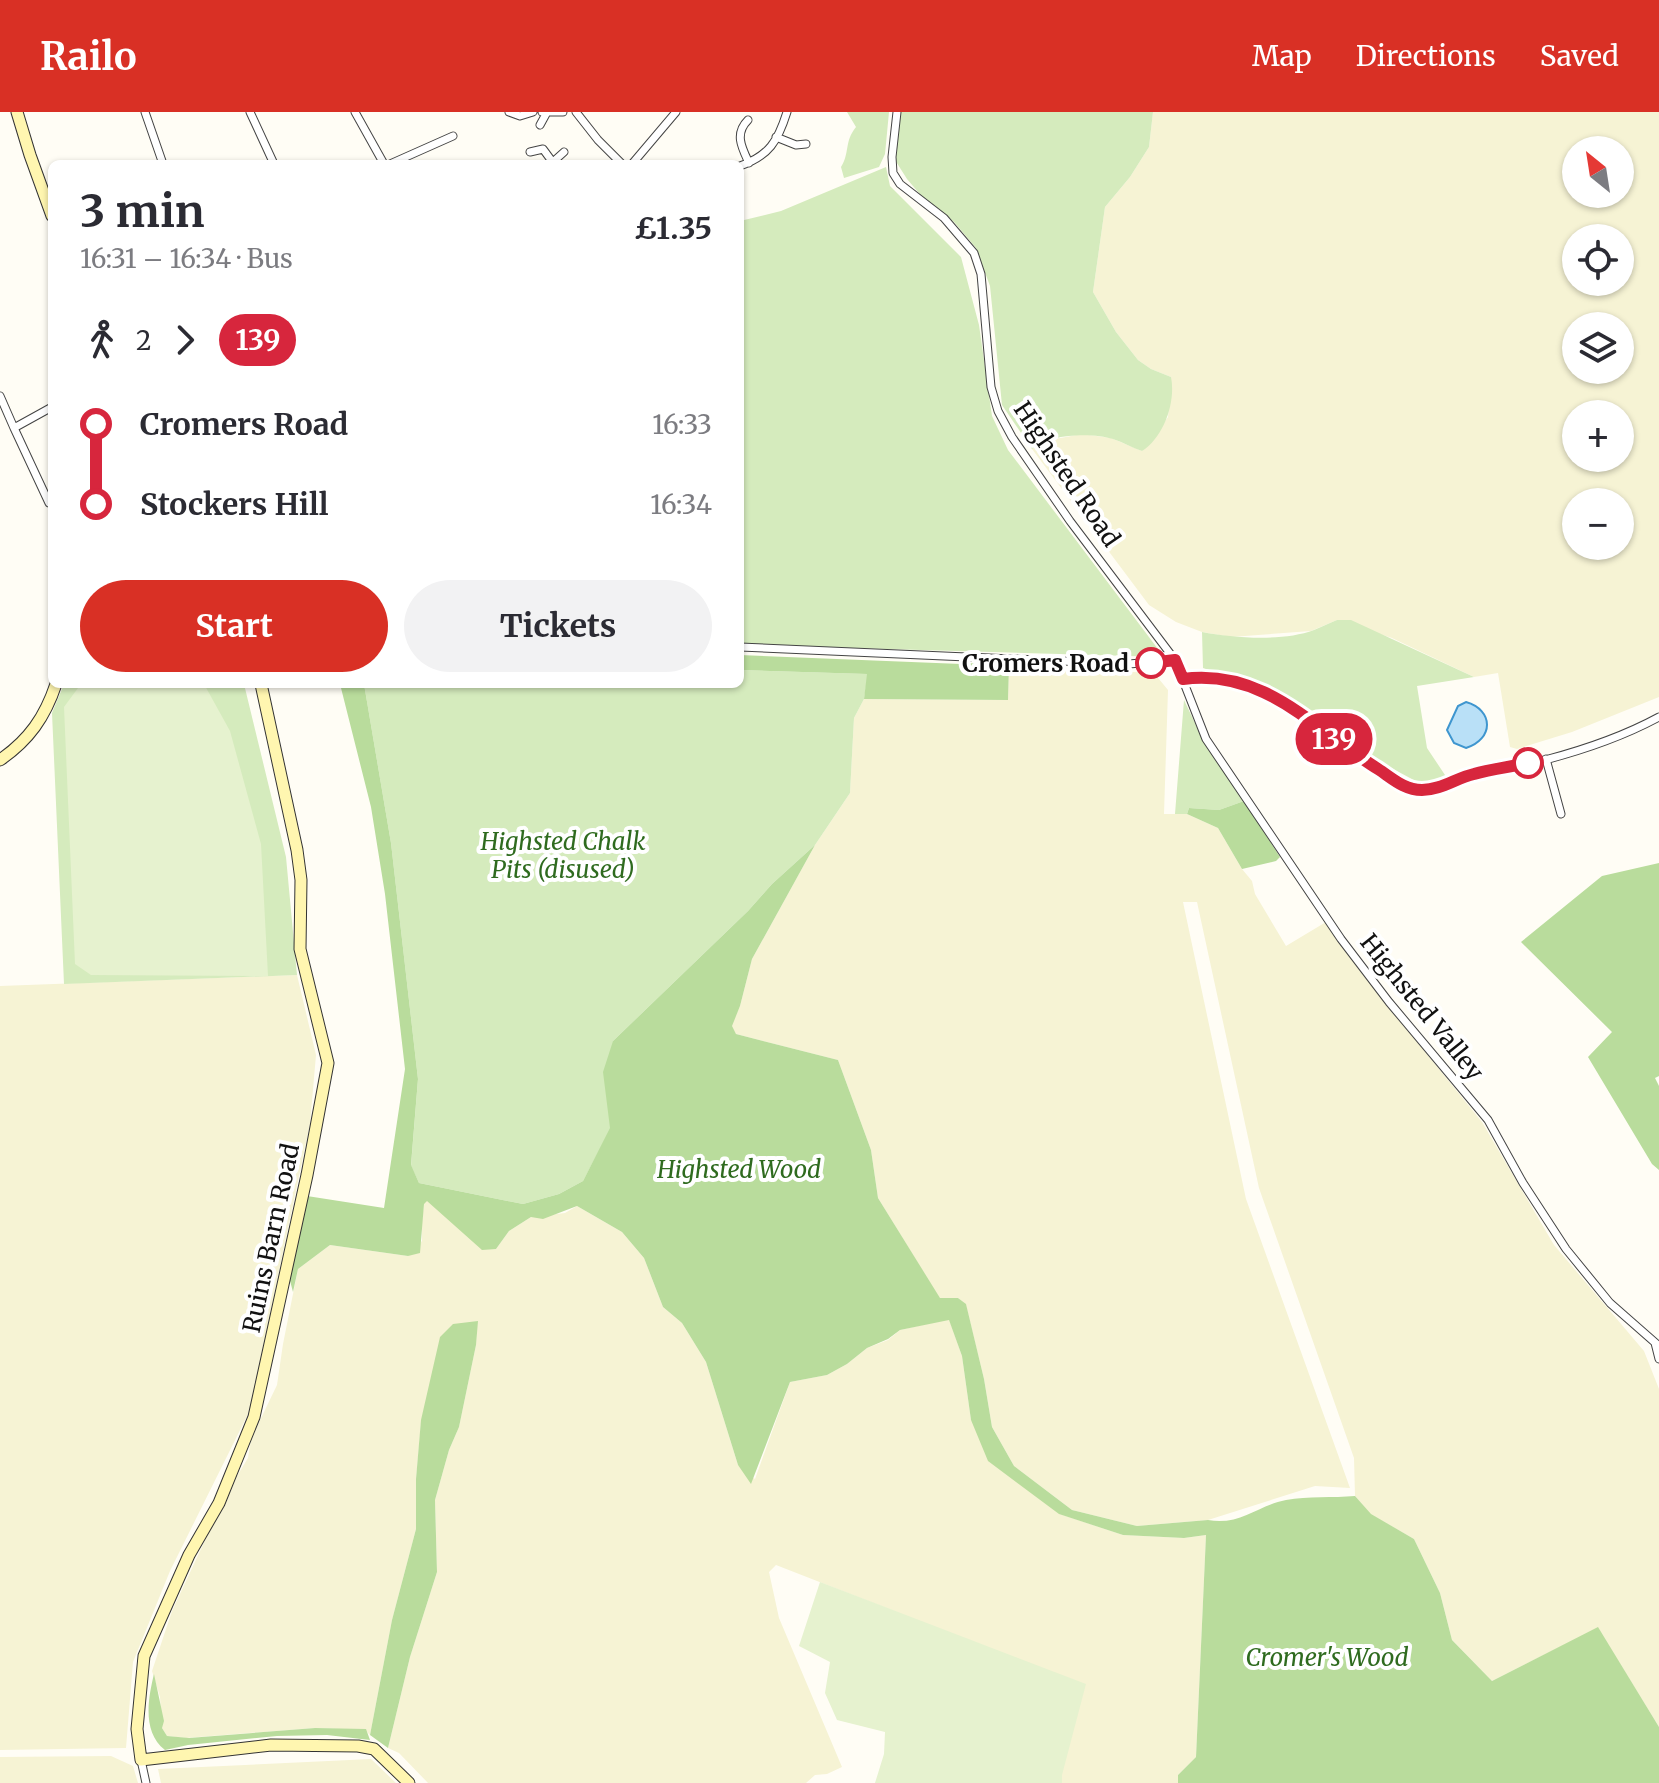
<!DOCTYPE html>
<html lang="en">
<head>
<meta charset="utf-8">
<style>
	body { margin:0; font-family:Merriweather,serif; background:#f2f2f3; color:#2b2b33; height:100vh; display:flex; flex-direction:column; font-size:30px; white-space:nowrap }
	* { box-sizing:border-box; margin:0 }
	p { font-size:26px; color:#7c7c81 }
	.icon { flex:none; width:44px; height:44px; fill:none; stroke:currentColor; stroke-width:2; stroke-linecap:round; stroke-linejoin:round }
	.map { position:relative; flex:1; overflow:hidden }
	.sheet { position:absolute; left:48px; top:48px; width:696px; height:528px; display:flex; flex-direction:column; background:#fff; border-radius:12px; box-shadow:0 2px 6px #0004 }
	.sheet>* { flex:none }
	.badge { padding:0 16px; border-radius:26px; font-size:28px; line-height:52px }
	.needle { width:52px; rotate:330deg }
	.tools { position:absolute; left:1562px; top:24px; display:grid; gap:16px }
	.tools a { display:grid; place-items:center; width:72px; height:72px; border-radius:50%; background:#fff; box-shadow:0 2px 6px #0004; font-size:40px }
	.map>.badge { position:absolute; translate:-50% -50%; box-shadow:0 0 0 4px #fff }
	.legs { display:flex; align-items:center; gap:12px; height:88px; padding:0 32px; font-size:26px }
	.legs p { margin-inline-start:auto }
	.head { display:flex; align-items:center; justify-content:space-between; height:136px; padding:0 32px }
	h1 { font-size:44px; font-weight:700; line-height:60px }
	.button { display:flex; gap:16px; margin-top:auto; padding:16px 32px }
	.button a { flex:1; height:92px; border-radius:48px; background:#d93025; color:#fff; font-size:32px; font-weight:700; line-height:92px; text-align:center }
	.button a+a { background:#f2f2f3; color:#2b2b33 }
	ul { padding:0 32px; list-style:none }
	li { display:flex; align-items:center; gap:28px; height:80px; font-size:30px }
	li i { display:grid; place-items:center; width:12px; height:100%; margin:0 10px; background:currentColor }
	li i::after { content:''; width:20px; height:20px; margin:-10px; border:6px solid; border-radius:50%; background:#fff }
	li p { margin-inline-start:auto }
	li:first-child i { background:linear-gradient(#0000 50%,currentColor 0) }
	li:last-child i { background:linear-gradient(currentColor 50%,#0000 0) }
	header { display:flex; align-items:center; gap:48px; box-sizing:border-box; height:112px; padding:0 40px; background:#d93025; color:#fff }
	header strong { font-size:38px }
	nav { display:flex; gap:44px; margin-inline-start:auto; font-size:28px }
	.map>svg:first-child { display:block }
	.farmland { fill:#f6f3d4; fill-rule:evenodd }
	.green { fill:#d5ebbd }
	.forest { fill:#b9dc9c }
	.pitch { fill:#e6f2cf }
	.water { fill:#b9e0f7; stroke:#3f96cf; stroke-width:2 }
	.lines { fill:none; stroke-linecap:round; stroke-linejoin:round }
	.street-casing { stroke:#444; stroke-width:9 }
	.secondary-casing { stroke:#333; stroke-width:13 }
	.street { stroke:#fff; stroke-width:7 }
	.secondary { stroke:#fff6b0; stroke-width:11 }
	.line-1-casing { stroke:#fff; stroke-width:18 }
	.line-1 { stroke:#d7263d; stroke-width:12 }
	.stop-1-dot { fill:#fff; stroke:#d7263d; stroke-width:4 }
	.labels { text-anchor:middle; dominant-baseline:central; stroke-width:8; stroke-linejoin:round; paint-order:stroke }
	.street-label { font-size:24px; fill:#111; stroke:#fff }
	.stop-label { font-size:24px; font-weight:bold; fill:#111; stroke:#fff; text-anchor:end }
	.park-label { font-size:24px; font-style:italic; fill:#2f6b1f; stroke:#fff }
</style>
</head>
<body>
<header>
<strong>Railo</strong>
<nav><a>Map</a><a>Directions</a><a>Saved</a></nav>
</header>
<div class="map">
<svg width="1659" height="1671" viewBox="0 0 1659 1671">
	<rect width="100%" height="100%" fill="#fffdf5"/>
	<path class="farmland" d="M1153,0h506v585l-87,35 -55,17 -7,-2 -12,-74 -24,4 -82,-39 -55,-18 -26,11 -80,6 -29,-5 -26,-10 -27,-17 -117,-156 7,-7 43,-8 29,4 31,13 26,-34 3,-40 -20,-8 -13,-9 -22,-28 -23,-40 12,-85 25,-30 19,-30zM1576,38h44v44h-44zM1576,126h44v44h-44zM1576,214h44v44h-44zM1576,302h44v44h-44zM1576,390h44v44h-44z
		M1009,554l145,7 14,17 -4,124h23l31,14 24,41 10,12 3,13 31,52 40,-24 66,89 90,111 72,123 90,106 15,38v338l-61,-99 -106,53 -40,-41 -12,-47 -26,-54 -44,-25 -15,-18 -1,-38 -95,-270 -62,-286h-14l63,297 104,289 -35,-2 -107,34 -71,6 -65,-16 -58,-44 -22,-39 -8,-48 -18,-74 -8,-7 -18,1 -62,-101 -7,-48 -33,-90 -102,-26 -5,-8 9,-20 12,-47 63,-114 35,-52 4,-75 10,-19 144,1z
		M297,863l19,80 -6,69 -60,286 -80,161 -37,91 -7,86 -126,2v-764z
		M427,1088l69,49 13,-18 22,-14 34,-4 12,-7 45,26 22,26 19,49 19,16 24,39 32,103 17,14 35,-97 37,-7 20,-11 20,-16 21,-8 12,-10 49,-11 13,37 9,64 89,94 63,21 61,3 22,-3 -10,222 -18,18v8h-116v-8l-140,-153 -146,-57 -7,7 10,46 63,149 -15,7 -12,1 -9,8h-378l-29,-30 -11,-5 22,-91 27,-85 -2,-72 14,-50 10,-23 17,-82 1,-24 -56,102 -5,56v50l-24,91 -22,115 -5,-5 -50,-2 -129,10 -19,-2 -5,-8 -2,-31 -8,-26 20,-60 57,-122 19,-31 3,-19 26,-54 6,-41 15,-75 32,-24 78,11 14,-15v-20l2,-18z
		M111,1644l22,10 5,17h-138v-26z
		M371,1647l25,24h-235l-3,-14z"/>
	<path class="green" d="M847,0h42l-4,42 -6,13 -35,11 -3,-11c9,-14 3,-25 15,-40z
		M901,0h252l-4,35 -19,30 -25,30 -12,85 23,40 22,28 13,9 20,8c5,25 -7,60 -29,74 -10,-3 -19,-9 -29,-12 -21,-7 -66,-5 -81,10l-30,-44 -12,-119 -14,-38 -22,-26 -30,-23 -17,-20 -12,-19z
		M886,55l4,19 71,71 18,68 13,91 16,34 156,207 -424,-12v-424l41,-10z
		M1337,508h14l123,57 -57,9 10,62 20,30 -24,7 -52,-28 -88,-62 -80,-27 -1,-36c32,6 80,10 112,-2 8,-3 15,-7 23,-10z
		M740,558l128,4 -4,25 -10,19 -4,75 -35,52 -43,39 -24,27 -135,130 -2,87 -28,53 -24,13 -36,10 -104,-21 -8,-17 7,-87 -27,-236 -27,-159h376z
		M64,572h180l42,173 11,118 -233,9 -12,-271z
		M1184,588l19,40 41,61 -25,9 -30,-2 -2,6h-12z"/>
	<path class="forest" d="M740,543l221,9 45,-3 3,5 -1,34 -144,-1 3,-25 -127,-4z
		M340,572h24l27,159 27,236 -7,86 8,18 104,21 36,-10 24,-13 27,-53 -7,-56 10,-31 135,-130 24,-27 43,-39 -63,114 -12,47 -8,20 4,8 102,26 33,90 7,48 62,100h18l8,6 18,75 8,48 22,39 58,44 65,16 71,-6c32,6 50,-15 78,-20 22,-4 47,-2 69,-4l16,18 43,25 26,54 12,47 40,41 106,-54 61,100v56h-481v-8l18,-18 10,-222 -22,3 -61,-3 -64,-21 -71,-53 -17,-41 -9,-64 -13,-36 -49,10 -12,9 -21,9 -20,16 -20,11 -37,7 -39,102 -13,-19 -32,-103 -24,-39 -19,-16 -19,-49 -22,-26 -45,-26 -34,13 -12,-2 -22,14 -13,18 -14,1 -55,-49 -3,3 -4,49 -12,3 -78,-11 -32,24 -5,23 -4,-15 18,-81 77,12 21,-139 -20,-175 -14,-87z
		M1244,689l36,56 -4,4 -34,8 -24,-41 -31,-14 2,-6 30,2z
		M1659,751v213l-4,2 4,8v84l-7,-6 -64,-107 24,-25 -91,-90 81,-66z
		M478,1209l-2,24 -17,82 -10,23 -14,50 2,72 -27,85 -22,91 -18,-13 22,-115 24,-91v-50l5,-59 19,-83 13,-13z
		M154,1562l10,47 -2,7 5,8 22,2 126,-10 51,1 4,11 -43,-5 -50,1 -89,9 -23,5c-23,-18 -17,-51 -11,-76z"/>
	<path class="pitch" d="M81,572h123l26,47 31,113 7,132 -177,-1 -16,-11 -11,-257z
		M820,1470l266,102 -24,91v8h-187l9,-29 1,-22 -48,-12 -12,-27 5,-31 -31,-16z"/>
	<path class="water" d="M1466,590c28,8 28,37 0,46l-12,-5 -7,-13 11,-24z"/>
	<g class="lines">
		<defs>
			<path id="street" d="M145,0l18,52
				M250,0l24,52
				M355,0l29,52
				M509,0l11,4 13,-4
				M542,0h21
				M576,0l22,28 24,24
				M897,0l-5,45 1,16 7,11 44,34 30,35 7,21 10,113 7,24 14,26 58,84 105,139 31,79 135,200 48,63 99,118 35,63 43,66 44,54 49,43
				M748,8c-14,14 -6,28 1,43
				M540,13l6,-11
				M776,25l20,8 10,-1
				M530,40l13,-3 11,15
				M554,49l10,-9
				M390,52l63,-28
				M632,52l44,-52
				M740,54c29,-10 38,-25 47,-54
				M0,284l14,32 38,-21
				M14,316l35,75
				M740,535l389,17 46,-4
				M1183,567c84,-11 131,50 194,90 10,6 20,15 31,19 24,7 43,-8 64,-14 24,-7 49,-9 73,-14 38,-10 79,-24 114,-43
				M1546,647l15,55
				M1655,1231l4,16
				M141,1648l5,23"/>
			<path id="secondary" d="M17,0l13,43 22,61
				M261,572l36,166 4,30 -1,69 28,114 -21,112 -53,242 -35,86 -30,52 -45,101 -7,73 4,31 130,-15 87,1 16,3 35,34
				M0,648c29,-20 45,-43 56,-76"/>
		</defs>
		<use href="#street" class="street-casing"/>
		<use href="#secondary" class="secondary-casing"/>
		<use href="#street" class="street"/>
		<use href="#secondary" class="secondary"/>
	</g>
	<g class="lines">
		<defs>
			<path id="line-1" d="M1151,551l24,-3 8,19c82,-11 132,51 195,90 14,9 26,21 44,21 19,0 34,-12 52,-16 18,-5 36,-7 54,-11"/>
		</defs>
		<use href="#line-1" class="line-1-casing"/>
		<use href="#line-1" class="line-1"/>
	</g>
	<g class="stop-1-dot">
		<circle cx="1151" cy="551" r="14"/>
		<circle cx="1528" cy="651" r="14"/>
	</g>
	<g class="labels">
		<g class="street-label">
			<text transform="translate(1067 362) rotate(56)">Highsted Road</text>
			<text transform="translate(1422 895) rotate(51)">Highsted Valley</text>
			<text transform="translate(271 1126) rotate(-78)">Ruins Barn Road</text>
		</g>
		<g class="stop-label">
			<text x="1129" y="551">Cromers Road</text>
		</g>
		<g class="park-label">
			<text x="563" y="729">Highsted Chalk<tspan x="563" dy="28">Pits (disused)</tspan></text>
			<text x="739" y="1057">Highsted Wood</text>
			<text x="1327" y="1545">Cromer's Wood</text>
		</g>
	</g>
</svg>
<div class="tools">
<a><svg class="needle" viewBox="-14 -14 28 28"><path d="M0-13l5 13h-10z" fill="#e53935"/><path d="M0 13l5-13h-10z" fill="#7c7c81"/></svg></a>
<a><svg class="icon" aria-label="locate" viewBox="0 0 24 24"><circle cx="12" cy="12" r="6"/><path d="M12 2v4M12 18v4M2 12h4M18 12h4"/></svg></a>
<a><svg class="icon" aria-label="layers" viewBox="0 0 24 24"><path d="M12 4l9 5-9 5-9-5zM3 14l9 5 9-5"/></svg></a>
<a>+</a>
<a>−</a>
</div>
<b class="badge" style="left:1334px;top:627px;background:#d7263d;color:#fff">139</b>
<section class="sheet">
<div class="head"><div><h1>3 min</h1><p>16:31 – 16:34 · Bus</p></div><b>£1.35</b></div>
<div class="legs"><svg class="icon" aria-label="walk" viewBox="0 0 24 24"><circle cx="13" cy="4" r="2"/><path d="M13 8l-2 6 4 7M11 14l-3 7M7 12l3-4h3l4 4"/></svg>2<svg class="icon" aria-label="forward" viewBox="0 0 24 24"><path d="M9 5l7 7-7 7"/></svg><b class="badge" style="background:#d7263d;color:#fff">139</b></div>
<ul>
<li><i style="color:#d7263d"></i><b>Cromers Road</b><p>16:33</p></li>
<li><i style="color:#d7263d"></i><b>Stockers Hill</b><p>16:34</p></li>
</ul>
<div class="button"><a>Start</a><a>Tickets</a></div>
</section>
</div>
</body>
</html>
